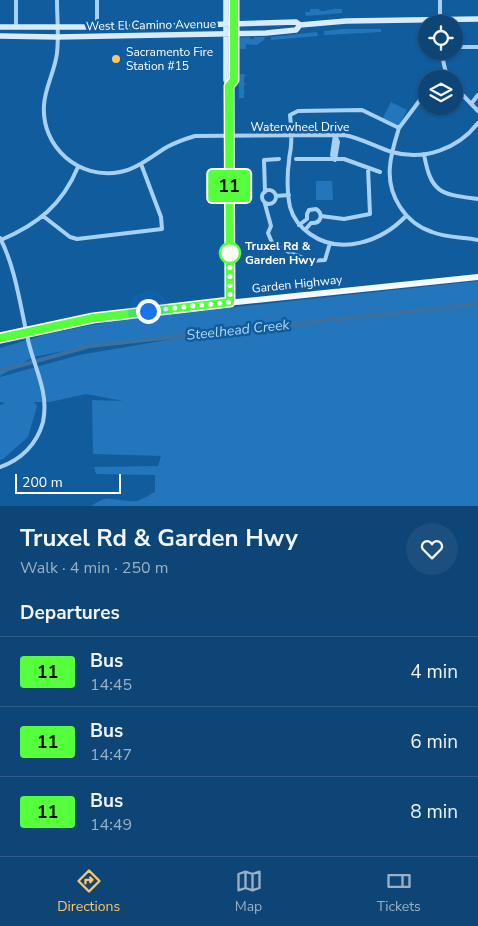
<!DOCTYPE html>
<html lang="en">
<head>
<meta charset="utf-8">
<style>
	body { margin:0; font-family:"Nunito Sans",sans-serif; background:#1b4f7e; color:#f1f3f6; height:100vh; display:flex; flex-direction:column; font-size:19px; white-space:nowrap }
	* { box-sizing:border-box; margin:0 }
	p { font-size:16px; color:#9ab1c5 }
	.icon { flex:none; width:28px; height:28px; fill:none; stroke:currentColor; stroke-width:2; stroke-linecap:round; stroke-linejoin:round }
	.map { position:relative; height:506px; overflow:hidden }
	.side { display:flex; flex-direction:column; background:#0d4576; flex:1 }
	.side>* { flex:none }
	.badge { padding:0 10px; border-radius:4px; font-size:18px; line-height:32px }
	.fabs { position:absolute; left:418px; top:15px; display:grid; gap:10px }
	.fabs a { display:grid; place-items:center; width:45px; height:45px; border-radius:50%; background:#0d4576; box-shadow:0 1px 4px #0004,0 0 0 1px #2d5d88; font-size:25px }
	.scale { position:absolute; left:15px; bottom:12px; width:106px; box-sizing:border-box; padding-left:5px; border:2px solid #fff; border-top:0; font-size:14px; line-height:18px; white-space:nowrap; color:#fff; -webkit-text-stroke:4px #115c9d; paint-order:stroke }
	.you { position:absolute; width:25px; height:25px; margin:-12px; border:4px solid #fff; border-radius:50%; background:#1a73e8; box-shadow:0 0 0 8px #1a73e833 }
	.map>.badge { position:absolute; translate:-50% -50%; box-shadow:0 0 0 2px #fff }
	h2 { padding:0 20px; font-size:19px; line-height:45px }
	.round { display:grid; place-items:center; flex:none; width:52px; height:52px; border-radius:26px; background:#1b4f7e }
	.headline { display:flex; align-items:center; justify-content:space-between; height:85px; padding:0 20px }
	h1 { font-size:24px; font-weight:700; line-height:38px }
	ul { padding:0; list-style:none }
	li { display:flex; align-items:center; gap:15px; height:70px; padding:0 20px; border-top:1px solid #2d5d88 }
	li div { flex:1 }
	li b { display:block; font-size:19px }
	li em { font-style:normal }
	li .badge { min-width:55px; font-weight:700; text-align:center }
	.dock { display:flex; justify-content:space-around; align-items:center; height:70px; border-top:1px solid #2d5d88; background:#0d4576; font-size:14px; color:#9ab1c5 }
	.dock a { display:grid; justify-items:center; gap:2px }
	.dock .current { color:#ffc569 }
	.map>svg:first-child { display:block }
	.green { fill:#2376bb }
	.lines { fill:none; stroke-linecap:round; stroke-linejoin:round }
	.canal { stroke:#3c719f; stroke-width:4 }
	.street { stroke:#a6d1f5; stroke-width:4 }
	.secondary { stroke:#d6ebfd; stroke-width:5.5 }
	.primary { stroke:#f3f9ff; stroke-width:6 }
	.line-casing { stroke:#fff; stroke-width:11 }
	.line { stroke:#55ff3b; stroke-width:8 }
	.walk { stroke:#fff; stroke-width:5; stroke-dasharray:0 9 }
	.poi-dot { fill:#ffc569; stroke:#115c9d; stroke-width:2 }
	.stop-dot { fill:#fff; stroke:#55ff3b; stroke-width:2.5 }
	.labels { text-anchor:middle; dominant-baseline:central; stroke-width:5; stroke-linejoin:round; paint-order:stroke }
	.street-label { font-size:12px; fill:#fff; stroke:#115c9d }
	.poi-label { font-size:12px; fill:#fff; stroke:#115c9d; text-anchor:start }
	.stop-label { font-size:12px; font-weight:bold; fill:#fff; stroke:#115c9d; text-anchor:start }
	.water-label { font-size:14px; font-style:italic; fill:#b2dbfb; stroke:#115c9d }
</style>
</head>
<body>
<div class="map">
<svg width="478" height="506" viewBox="0 0 478 506">
	<rect width="100%" height="100%" fill="#115c9d"/>
	<path class="green" d="M335,7l1,2h6v4l-36,3 -1,-4h5v-3h9l1,2h6l1,-1 8,-1z
		M343,29h38v3l-57,3v-4z
		M317,32l1,4 -47,4v-3z
		M250,37v2h4v-2h11l-1,3 -7,5 -11,-1v5h-7l1,-11z
		M239,74h5l2,2 -2,1v6h2v1l-2,1v6h2l-2,1v6h-5z
		M391,102l16,8 -8,16 -16,-8z
		M316,181h16l1,19h-17z
		M478,281v225h-386c16,-14 27,-3 44,-5 6,-1 13,-6 19,-9v-17l-59,-1 -2,-7 64,-1 3,-10 -68,-2 -1,-54 31,1 -37,-7 -36,8h-16l3,4 -9,31 -25,22 -3,1v-55l5,-2 -5,-1v-25l79,-22 140,-24 -129,15 -57,11 -33,19v-28l47,-14 76,-15z"/>
	<g class="lines">
		<path class="canal" d="M0,371l90,-25 388,-42"/>
		<path class="street" d="M57,0c0,17 2,36 0,53 -2,18 -12,34 -13,52 -3,42 35,75 76,67 17,-3 32,-16 47,-25 9,-5 18,-8 28,-11l149,-1c17,3 32,12 48,17 32,9 66,-3 86,-29
			M97,0v27
			M440,0v24
			M16,27v-27
			M454,47h24
			M441,51l4,18 4,10
			M454,86l24,25
			M471,104l7,-9
			M399,128l27,-36
			M424,154c7,40 17,40 54,45
			M296,159h48l36,13
			M335,160l-3,-5 3,-20
			M335,160l3,-18 -3,-6
			M262 197a7 7 0 1 1 14 0a7 7 0 1 1-14 0Z
			M265,192l-1,-32 15,-1
			M276,196l13,-1
			M265,204l6,22 -3,7 5,12 37,16 15,-1 5,-17
			M43,216l27,21 7,2 85,-10 -1,-12 -20,-53
			M321,216l23,3 26,-5 -2,-46
			M406,216c-24,25 -65,40 -96,18 -10,-7 -17,-16 -20,-27 -3,-14 -3,-33 -1,-46 0,-6 2,-10 2,-16 1,-10 0,-20 -1,-30l8,-4 64,-1 37,18c-4,13 -8,25 -9,38 -3,29 15,57 42,66 15,6 31,5 46,8
			M299,225l8,-6v-5l2,-4 7,-1c8,5 5,15 -5,14l-6,7
			M0,238c16,30 21,73 29,106 4,16 11,32 14,48 2,10 2,20 0,30 -6,22 -22,38 -43,45
			M1,240c37,-16 61,-35 77,-73"/>
		<path class="secondary" d="M226,0v80l3,6 1,216
			M0,27h128l168,-5 4,3 46,-4 132,-2
			M0,36l57,1 209,-4 30,-3 4,-5
			M229,86l5,-6v-80"/>
		<path class="primary" d="M0,338l111,-23 367,-38"/>
	</g>
	<g class="lines">
		<defs>
			<path id="line" d="M0,338l93,-20 137,-16 -1,-216 5,-6v-80"/>
		</defs>
		<use href="#line" class="line-casing"/>
		<use href="#line" class="line"/>
		<path class="walk" d="M148,311l82,-9v-49"/>
	</g>
	<circle class="poi-dot" cx="116" cy="59" r="5"/>
	<circle class="stop-dot" cx="230" cy="253" r="10"/>
	<g class="labels">
		<g class="street-label">
			<text transform="translate(151 25) rotate(-1)">West El Camino Avenue</text>
			<text x="300" y="127">Waterwheel Drive</text>
			<text transform="translate(297 284) rotate(-6)">Garden Highway</text>
		</g>
		<g class="poi-label">
			<text x="126" y="52">Sacramento Fire<tspan x="126" dy="14">Station #15</tspan></text>
		</g>
		<g class="stop-label">
			<text x="245" y="246">Truxel Rd &amp;<tspan x="245" dy="14">Garden Hwy</tspan></text>
		</g>
		<g class="water-label">
			<text transform="translate(238 330) rotate(-6)">Steelhead Creek</text>
		</g>
	</g>
</svg>
<div class="fabs">
<a><svg class="icon" aria-label="locate" viewBox="0 0 24 24"><circle cx="12" cy="12" r="6"/><path d="M12 2v4M12 18v4M2 12h4M18 12h4"/></svg></a>
<a><svg class="icon" aria-label="layers" viewBox="0 0 24 24"><path d="M12 4l9 5-9 5-9-5zM3 14l9 5 9-5"/></svg></a>
</div>
<div class="scale">200 m</div>
<div class="you" style="left:148px;top:311px"></div>
<b class="badge" style="left:229px;top:186px;background:#55ff3b;color:#111">11</b>
</div>
<section class="side">
<div class="headline"><div><h1>Truxel Rd &amp; Garden Hwy</h1><p>Walk · 4 min · 250 m</p></div><a class="round"><svg class="icon" aria-label="heart" viewBox="0 0 24 24"><path d="M12 20l-8-8c-3-5 5-10 8-4 3-6 11-1 8 4z"/></svg></a></div>
<h2>Departures</h2>
<ul>
<li><span class="badge" style="background:#55ff3b;color:#111">11</span><div><b>Bus</b><p>14:45</p></div><em>4 min</em></li>
<li><span class="badge" style="background:#55ff3b;color:#111">11</span><div><b>Bus</b><p>14:47</p></div><em>6 min</em></li>
<li><span class="badge" style="background:#55ff3b;color:#111">11</span><div><b>Bus</b><p>14:49</p></div><em>8 min</em></li>
</ul>
</section>
<nav class="dock">
<a class="current"><svg class="icon" aria-label="directions" viewBox="0 0 24 24"><path d="M12 3l9 9-9 9-9-9zM9 14v-3h6M13 9l2 2-2 2"/></svg>Directions</a>
<a><svg class="icon" aria-label="map" viewBox="0 0 24 24"><path d="M3 6l6-2 6 2 6-2v14l-6 2-6-2-6 2zM9 4v14M15 6v14"/></svg>Map</a>
<a><svg class="icon" aria-label="tickets" viewBox="0 0 24 24"><path d="M3 7h18v10H3zM15 7v10"/></svg>Tickets</a>
</nav>
</body>
</html>
